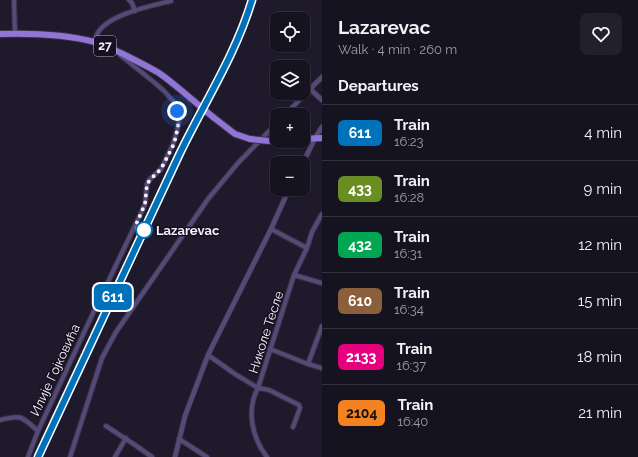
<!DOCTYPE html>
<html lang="en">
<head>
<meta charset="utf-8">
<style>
	body { margin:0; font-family:Raleway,sans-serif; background:#23202d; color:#f1f3f6; height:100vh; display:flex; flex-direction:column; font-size:15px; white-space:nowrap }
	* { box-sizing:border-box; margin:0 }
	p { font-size:13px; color:#9e9ea5 }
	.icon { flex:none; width:22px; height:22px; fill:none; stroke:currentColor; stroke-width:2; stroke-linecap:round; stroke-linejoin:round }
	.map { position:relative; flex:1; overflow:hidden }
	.details { display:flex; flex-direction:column; background:#161320; width:316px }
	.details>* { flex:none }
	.badge { padding:0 8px; border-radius:6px; font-size:14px; line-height:26px }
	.tools { position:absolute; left:270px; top:12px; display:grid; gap:8px }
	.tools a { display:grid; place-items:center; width:40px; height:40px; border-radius:8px; background:#161320; box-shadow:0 1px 3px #0004,0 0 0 1px #35323e; font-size:20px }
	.you { position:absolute; width:20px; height:20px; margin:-10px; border:3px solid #fff; border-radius:50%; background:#1a73e8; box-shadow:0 0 0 6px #1a73e833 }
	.map>.badge { position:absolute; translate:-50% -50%; box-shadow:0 0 0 2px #fff }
	h2 { padding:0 16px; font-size:15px; line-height:36px }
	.round { display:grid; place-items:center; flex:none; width:42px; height:42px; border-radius:8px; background:#23202d }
	.overview { display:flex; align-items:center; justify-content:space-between; height:68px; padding:0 16px }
	h1 { font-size:19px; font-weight:700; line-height:30px }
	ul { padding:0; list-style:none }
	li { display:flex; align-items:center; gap:12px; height:56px; padding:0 16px; border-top:1px solid #35323e }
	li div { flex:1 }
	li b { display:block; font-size:15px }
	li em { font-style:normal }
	li .badge { min-width:44px; font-weight:700; text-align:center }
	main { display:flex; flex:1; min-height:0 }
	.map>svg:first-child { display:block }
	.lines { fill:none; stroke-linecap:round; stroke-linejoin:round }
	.minor-casing { stroke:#383344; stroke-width:6 }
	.tertiary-casing { stroke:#383344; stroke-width:6 }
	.primary-casing { stroke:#383344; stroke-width:8 }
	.minor { stroke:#554978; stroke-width:4 }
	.tertiary { stroke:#554978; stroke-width:4.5 }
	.primary { stroke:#9074d6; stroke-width:6 }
	.rail { stroke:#918d9b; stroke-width:1; stroke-dasharray:7 7; stroke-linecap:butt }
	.primary-bridge-casing { stroke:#383344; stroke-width:8; stroke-linecap:butt }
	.primary-bridge { stroke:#9074d6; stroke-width:6 }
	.line-casing { stroke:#fff; stroke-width:9 }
	.line { stroke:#0072bc; stroke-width:6 }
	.walk { stroke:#f6f3fe; stroke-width:4; stroke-dasharray:0 7.2 }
	.stop-dot { fill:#fff; stroke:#0072bc; stroke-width:2 }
	.labels { text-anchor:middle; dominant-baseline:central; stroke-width:3; stroke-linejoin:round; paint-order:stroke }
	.shield { fill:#151022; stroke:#b2afbc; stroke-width:1 }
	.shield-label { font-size:12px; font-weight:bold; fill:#f6f3fe }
	.stop-label { font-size:13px; font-weight:bold; fill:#f6f3fe; stroke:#151022; text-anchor:start }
	.street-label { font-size:13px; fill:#f6f3fe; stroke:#151022 }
</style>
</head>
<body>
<main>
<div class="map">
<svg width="322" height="457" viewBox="0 0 322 457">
	<rect width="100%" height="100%" fill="#1e192b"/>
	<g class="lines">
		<defs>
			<path id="minor" d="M14,0l1,33
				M129,0l3,3 3,8
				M95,42c1,-26 56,-36 76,-41
				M285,115l25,-26
				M271,229l36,19
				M294,275l28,8
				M270,349l38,15 14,4
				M208,355l27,19 23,14 11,2 30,15 1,3 -7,19
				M308,364l14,-38
				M0,420c22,-6 22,-3 38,11
				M106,426l29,19 17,12
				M179,439l28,18
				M28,457l10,-26 56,-120 47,-98 4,-9 2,-20 2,-4 12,-11 3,-6 9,-19 4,-13 2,-11 -2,-9 -3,-9 -10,-11 -9,-8 -35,-28
				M70,457l32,-99 14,-26 92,-133 30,-36 39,-40
				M115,457l11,-19
				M267,457c-15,-19 -21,-47 -9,-69l36,-113 13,-27 5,-16 10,-18"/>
			<path id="tertiary" d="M322,77l-12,12 12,11
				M303,163l12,-25 7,-11
				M175,457l10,-41 23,-61 63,-126 18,-40"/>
			<path id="primary" d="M0,34c32,-1 64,0 95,8 10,3 19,8 28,12 12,6 24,12 36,19 13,9 24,19 36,29
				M213,117l22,17 15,5
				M303,139l19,-1
				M269,141l8,-1"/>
		</defs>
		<use href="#minor" class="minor-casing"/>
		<use href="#tertiary" class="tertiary-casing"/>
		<use href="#primary" class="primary-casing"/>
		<use href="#minor" class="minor"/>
		<use href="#tertiary" class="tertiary"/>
		<use href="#primary" class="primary"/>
		<path class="rail" d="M38,457c48,-101 95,-203 142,-304 24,-50 56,-99 72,-153"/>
		<defs>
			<path id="primary-bridge" d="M195,102l18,15
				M250,139l19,2"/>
		</defs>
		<use href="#primary-bridge" class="primary-bridge-casing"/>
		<use href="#primary-bridge" class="primary-bridge"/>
	</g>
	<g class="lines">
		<defs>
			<path id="line" d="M38,457c48,-101 94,-203 142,-304 24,-50 56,-99 72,-153"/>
		</defs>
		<use href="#line" class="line-casing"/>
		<use href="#line" class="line"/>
		<path class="walk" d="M144,230l-9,-3 10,-23 2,-20 3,-4 11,-11 13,-25 3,-13 2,-11 -2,-9"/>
	</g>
	<circle class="stop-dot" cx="144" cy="230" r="8"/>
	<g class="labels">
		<rect class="shield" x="94" y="36" width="22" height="20" rx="3"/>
		<g class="shield-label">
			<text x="105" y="46">27</text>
		</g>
		<g class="stop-label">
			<text x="156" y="230">Lazarevac</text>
		</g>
		<g class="street-label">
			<text transform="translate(266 332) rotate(-72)">Николе Тесле</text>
			<text transform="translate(55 370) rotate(-65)">Илије Гојковића</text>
		</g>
	</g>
</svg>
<div class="tools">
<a><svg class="icon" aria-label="locate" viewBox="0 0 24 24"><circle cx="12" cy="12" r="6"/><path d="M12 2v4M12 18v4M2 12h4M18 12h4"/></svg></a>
<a><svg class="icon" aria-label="layers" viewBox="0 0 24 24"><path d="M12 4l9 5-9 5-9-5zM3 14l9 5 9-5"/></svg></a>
<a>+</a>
<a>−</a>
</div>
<div class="you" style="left:177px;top:111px"></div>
<b class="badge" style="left:113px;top:297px;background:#0072bc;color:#fff">611</b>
</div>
<section class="details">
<div class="overview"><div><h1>Lazarevac</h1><p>Walk · 4 min · 260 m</p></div><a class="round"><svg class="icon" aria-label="heart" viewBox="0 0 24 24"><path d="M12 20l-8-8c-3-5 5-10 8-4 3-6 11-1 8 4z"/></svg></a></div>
<h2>Departures</h2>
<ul>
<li><span class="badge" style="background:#0072bc;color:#fff">611</span><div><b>Train</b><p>16:23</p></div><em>4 min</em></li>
<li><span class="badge" style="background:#6b8e23;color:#fff">433</span><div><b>Train</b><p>16:28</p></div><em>9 min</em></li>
<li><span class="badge" style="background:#00a651;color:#fff">432</span><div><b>Train</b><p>16:31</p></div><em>12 min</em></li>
<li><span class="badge" style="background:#8b5e3c;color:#fff">610</span><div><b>Train</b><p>16:34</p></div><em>15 min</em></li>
<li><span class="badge" style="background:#e6007e;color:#fff">2133</span><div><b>Train</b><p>16:37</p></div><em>18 min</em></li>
<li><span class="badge" style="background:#f58220;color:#111">2104</span><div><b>Train</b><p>16:40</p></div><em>21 min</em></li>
</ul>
</section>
</main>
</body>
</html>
